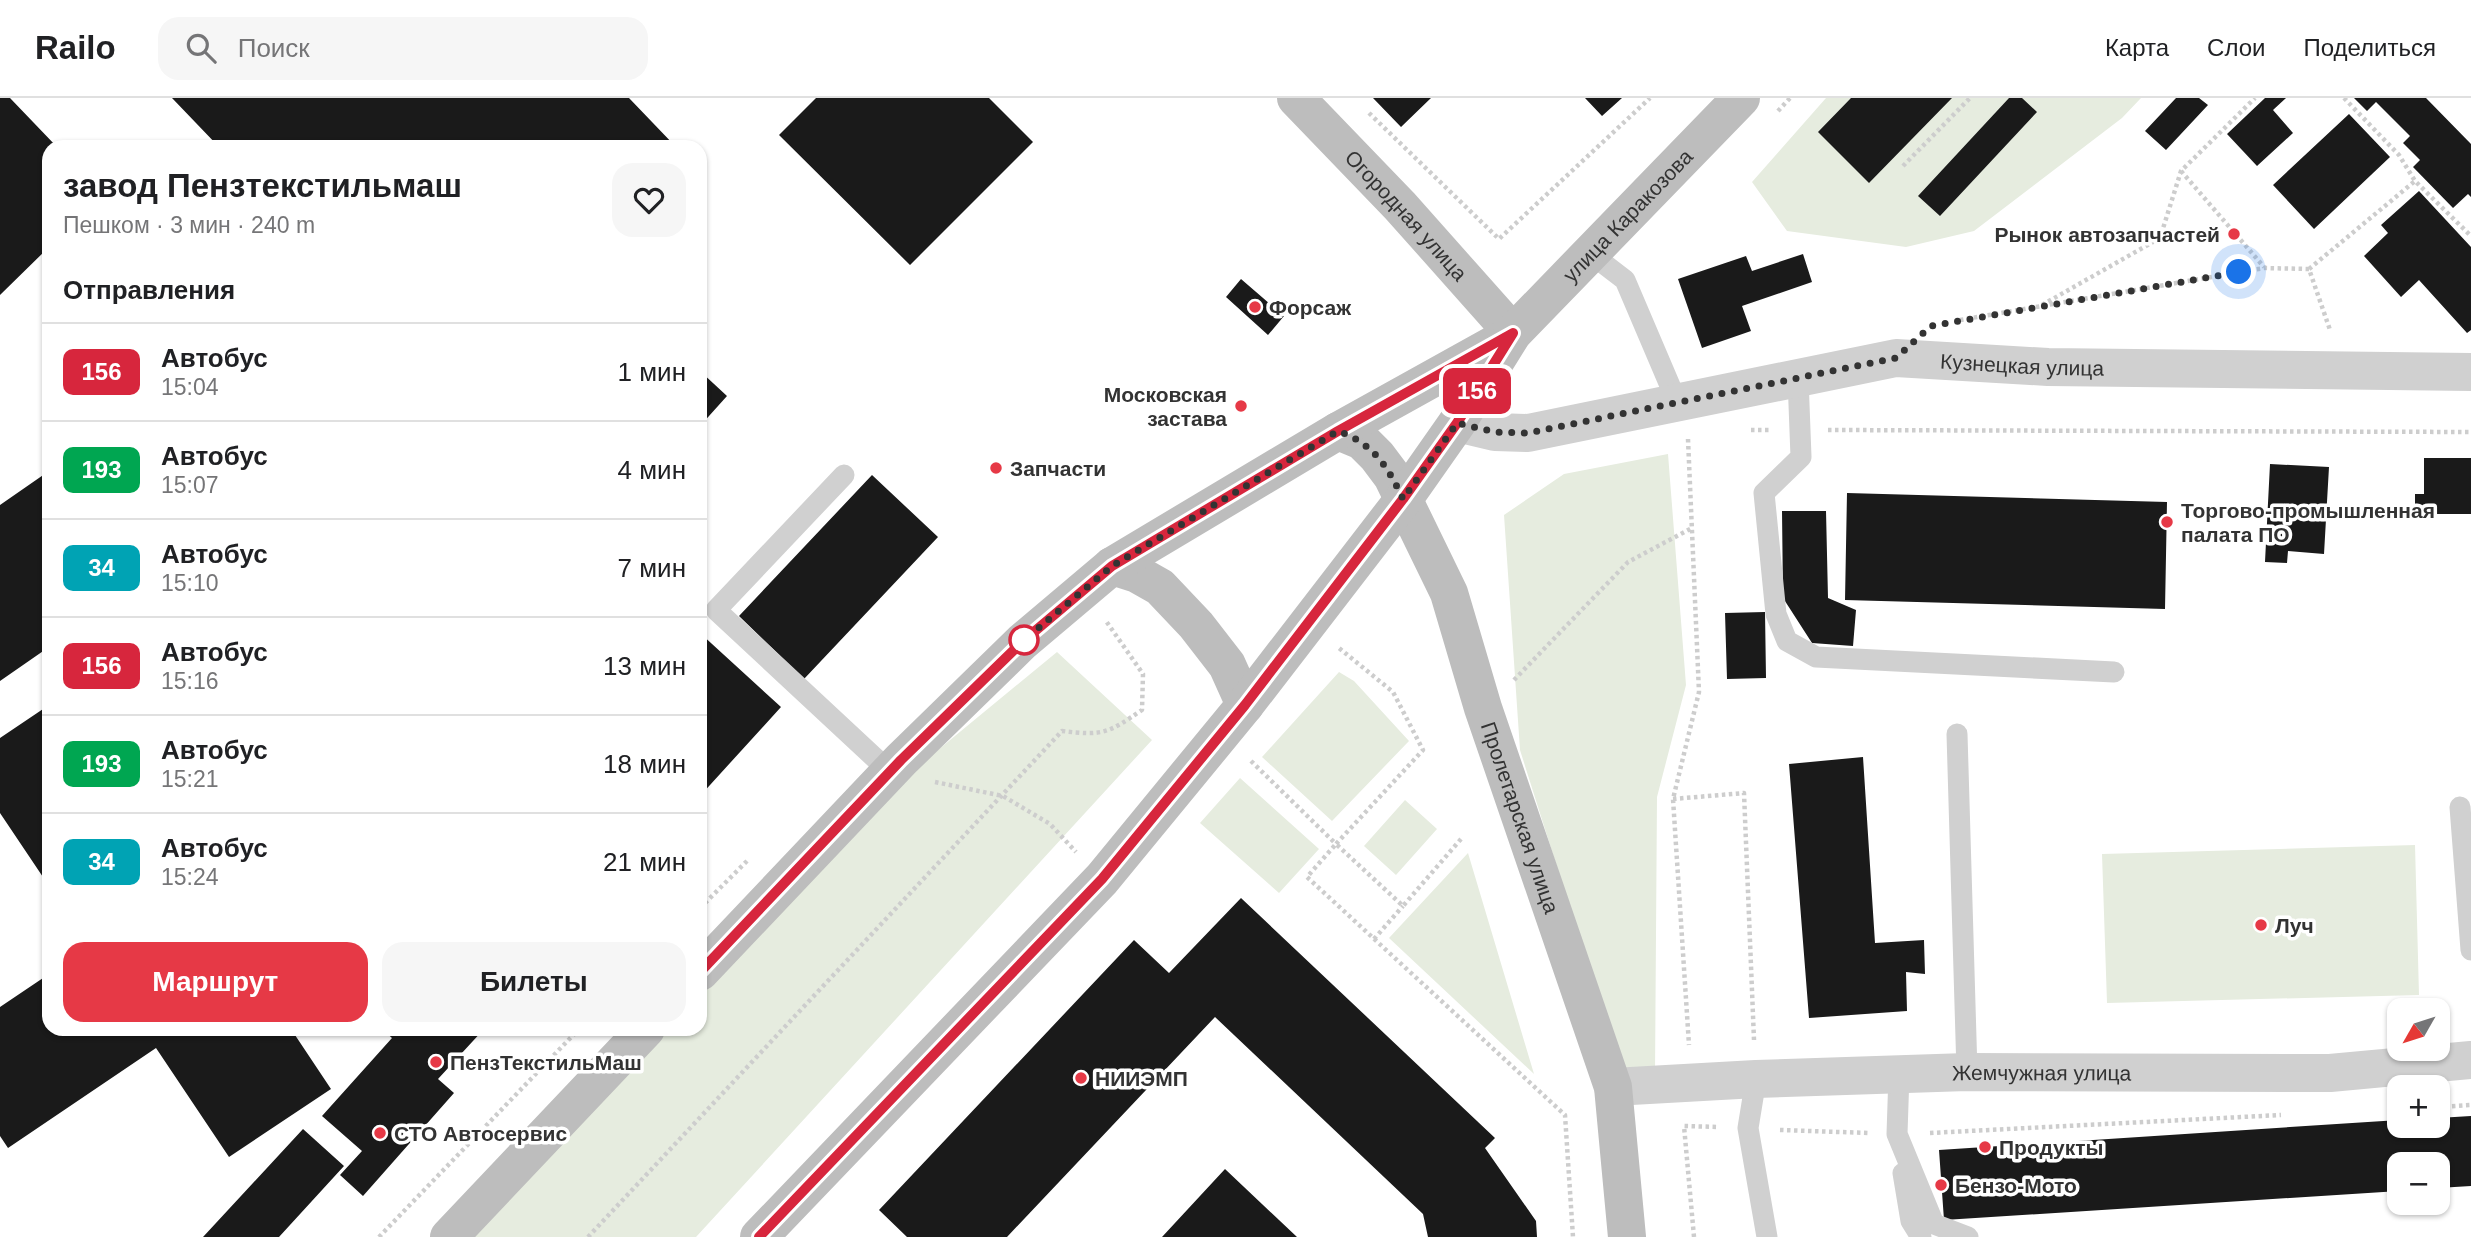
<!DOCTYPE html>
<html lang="ru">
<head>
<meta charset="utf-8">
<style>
	body { margin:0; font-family:Arial,sans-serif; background:#f6f6f6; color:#202124; height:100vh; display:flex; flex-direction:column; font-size:26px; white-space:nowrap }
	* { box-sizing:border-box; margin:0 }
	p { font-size:23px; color:#757577 }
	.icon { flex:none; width:38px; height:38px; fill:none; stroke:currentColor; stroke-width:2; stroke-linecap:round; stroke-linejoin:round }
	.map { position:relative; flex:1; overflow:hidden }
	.details { position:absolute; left:42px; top:42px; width:665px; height:896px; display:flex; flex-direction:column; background:#fff; border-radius:21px; box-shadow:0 2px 5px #0004 }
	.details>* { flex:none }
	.badge { padding:0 14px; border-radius:10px; font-size:24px; line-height:46px }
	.needle { width:46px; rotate:231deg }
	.buttons { position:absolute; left:2387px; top:900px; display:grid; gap:14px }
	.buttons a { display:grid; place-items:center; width:63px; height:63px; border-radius:14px; background:#fff; box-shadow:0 2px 5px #0004; font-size:35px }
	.you { position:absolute; width:35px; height:35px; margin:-18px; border:5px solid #fff; border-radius:50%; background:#1a73e8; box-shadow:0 0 0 10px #1a73e833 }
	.map>.badge { position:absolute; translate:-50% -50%; box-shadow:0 0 0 4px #fff }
	h2 { padding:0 21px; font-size:26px; line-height:63px }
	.round { display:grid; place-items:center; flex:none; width:74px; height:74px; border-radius:21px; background:#f6f6f6 }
	.summary { display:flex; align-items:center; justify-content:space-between; height:119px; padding:0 21px }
	h1 { font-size:33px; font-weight:800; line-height:52px }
	.cta { display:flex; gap:14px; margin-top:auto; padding:14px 21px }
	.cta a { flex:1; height:80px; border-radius:21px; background:#e63946; color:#fff; font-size:28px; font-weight:800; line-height:80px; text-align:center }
	.cta a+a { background:#f6f6f6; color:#202124 }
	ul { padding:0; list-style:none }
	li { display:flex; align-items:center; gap:21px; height:98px; padding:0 21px; border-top:2px solid #e0e0e0 }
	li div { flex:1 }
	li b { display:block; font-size:26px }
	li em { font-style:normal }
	li .badge { min-width:77px; font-weight:700; text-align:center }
	header { display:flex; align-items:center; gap:42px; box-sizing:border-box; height:98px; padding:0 35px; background:#fff; border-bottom:2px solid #e0e0e0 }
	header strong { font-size:33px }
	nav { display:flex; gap:38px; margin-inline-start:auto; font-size:24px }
	.search { width:490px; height:63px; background:#f6f6f6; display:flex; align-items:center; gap:18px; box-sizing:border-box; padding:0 24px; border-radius:21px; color:#757577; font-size:26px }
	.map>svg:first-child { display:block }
	.green { fill:#e6ecdf }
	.building { fill:#1a1a1a }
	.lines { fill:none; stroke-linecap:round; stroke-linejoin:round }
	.path { stroke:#cdcdcd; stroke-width:4.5; stroke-dasharray:3.5 3.5; stroke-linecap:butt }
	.lane { stroke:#d0d0d0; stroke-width:21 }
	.street { stroke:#d0d0d0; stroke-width:38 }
	.secondary { stroke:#bdbdbd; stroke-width:38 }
	.line-casing { stroke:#fff; stroke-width:16 }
	.line { stroke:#d7263d; stroke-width:10 }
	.walk { stroke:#333; stroke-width:7; stroke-dasharray:0 12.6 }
	.poi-dot { fill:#e63946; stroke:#fff; stroke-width:2.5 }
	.stop-dot { fill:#fff; stroke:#d7263d; stroke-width:3.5 }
	.labels { text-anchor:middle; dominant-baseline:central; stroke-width:7; stroke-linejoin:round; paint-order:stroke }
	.street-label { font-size:21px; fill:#333; stroke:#fff }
	.poi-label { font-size:21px; font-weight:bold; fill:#333; stroke:#fff; text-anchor:start }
</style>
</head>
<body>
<header>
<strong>Railo</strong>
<div class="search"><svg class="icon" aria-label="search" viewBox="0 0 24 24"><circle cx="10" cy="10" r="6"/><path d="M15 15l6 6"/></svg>Поиск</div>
<nav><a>Карта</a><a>Слои</a><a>Поделиться</a></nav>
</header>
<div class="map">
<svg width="2471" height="1139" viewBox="0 0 2471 1139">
	<rect width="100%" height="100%" fill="#fff"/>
	<path class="green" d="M1826,0h315l-19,20 -148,113 -68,16 -119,-16 -35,-49z
		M1668,356l18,231 -29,112 -2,277 -35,-8 -100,-316 -16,-235 60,-41z
		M1057,554l95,88 -456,497h-232l199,-208h37v-38l204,-213z
		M1339,574l15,9 55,60 -77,80 -70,-64z
		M1240,680l79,71 -40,44 -79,-70z
		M1405,702l32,29 -41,46 -32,-29z
		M2415,747l4,150 -312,8 -5,-149z
		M1468,755l66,221 -145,-136z"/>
	<path class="building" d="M0,0h10l47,49h-8v100l-49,48z
		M172,0h457l47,49h-457z
		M816,0h173l44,44 -123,123 -131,-130z
		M1373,0h58l-30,29z
		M1585,0h37l-20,18z
		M1851,0h101l-83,85 -51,-51z
		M2009,0h13l15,14 -97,104 -22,-20z
		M2176,0h23l9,7 -42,45 -21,-19z
		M2265,0h21l-13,12 20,23 -36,33 -30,-32z
		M2354,0h72l45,46v53l-3,-3 -15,14 -40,-41 7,-7 -17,-17 7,-7 -34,-34 -9,9z
		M2349,16l41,43 -76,72 -41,-44z
		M2419,93l52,56v83l-4,3 -48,-53 -18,17 -37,-41 24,-23 -7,-8z
		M1803,156l9,28 -70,24 9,25 -49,17 -24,-69 68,-23 6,15z
		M1241,181l43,37 -16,19 -42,-38z
		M700,273l27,25 -27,30z
		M2424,360h47v56h-56v-20h9z
		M2270,366l59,3 -5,87 -36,-3 -1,12 -22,-1z
		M49,373v176l-49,34v-176z
		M872,377l66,62 -134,142 -65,-63z
		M1847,395l320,9 -2,107 -320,-9z
		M1782,413h44l2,87 28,12 -3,36 -41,-3 -29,-45z
		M1765,514l1,66 -39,1 -2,-66z
		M700,535l81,74 -81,89z
		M49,607v181l-49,-73v-75z
		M1863,659l12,186 49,-3 1,34 -19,-2 1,39 -98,7 -20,-254z
		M1241,800l254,240 -10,10 51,73 1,16h-109l-5,-23 -208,-197 -208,220h-100l-28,-27 255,-270 35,33z
		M49,876v55h242l40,60 -102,68 -73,-109 -148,100 -8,-12v-129z
		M382,931h102l-46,50 16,14 -91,103 -23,-21 22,-24 -40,-35 70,-78z
		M2471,1018v70l-33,2v-24h-39v27l-455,29 -5,-70 460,-30v5h39v-7z
		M303,1031l41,37 -65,71h-76z
		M1225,1071l72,68h-135z"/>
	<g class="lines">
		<path class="path" d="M2344,0l55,57 16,26
			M1778,13l12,-13
			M1369,15l130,126 151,-141
			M1903,68l67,-68
			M2181,73l83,96
			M2309,171l106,-88 56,55
			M2042,207l118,-67 21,-67 74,-73
			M1960,222l304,-52 45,1 21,61
			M1751,332h19
			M1828,332l643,2
			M1688,341l11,253 -26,107 16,246
			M1514,582l114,-118 64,-34
			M1251,663l85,83 87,-94 -30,-58 -54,-44
			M935,684l68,14 47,28 26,28
			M1673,701l71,-6 10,247
			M1461,741l-58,67 -67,-62 -29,33 258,238 8,122
			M700,810l49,-49
			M1374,841l29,-33
			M2438,1009l33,-2
			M1780,1032l89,3
			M1930,1035l351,-18
			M379,1139l200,-208
			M588,1139l474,-506c42,5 46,2 80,-21l1,-36 -37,-53
			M1694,1139l-10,-111 35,1"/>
		<path class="lane" d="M1591,156l34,26 52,122
			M1798,280l3,79 -37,36 12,121 11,27 29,16 298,15
			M844,377l-128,135 174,162
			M1957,636l10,338
			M2460,709l11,143
			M1899,976l-2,60 37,90 34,13
			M1756,981l-8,49 19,109
			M1903,1075l8,48 10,16"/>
		<g class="street">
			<path id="s1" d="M1457,325l38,9 33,1 368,-75 152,9 423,5"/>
			<path id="s2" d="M1613,989l143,-8 211,-7 363,1 141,-13"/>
		</g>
		<g class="secondary">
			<path id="s3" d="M1296,0l104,108 113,127"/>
			<path id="s4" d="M1338,333l24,10 15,15 15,20 57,117 34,115 130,379 14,150"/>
			<path d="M1112,468l25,8 23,13 36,38 31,40 18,40"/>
			<path d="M700,874l201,-212 121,-118 90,-76 226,-135 171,-95"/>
			<path d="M449,1139l197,-208"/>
			<path id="s5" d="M759,1139l343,-358 143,-174 158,-205 54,-77 56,-90 228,-235"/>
		</g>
	</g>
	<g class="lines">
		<defs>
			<path id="line" d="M700,874l201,-212 121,-118 90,-76 226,-135 175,-98 -56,90 -54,76 -158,206 -143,174 -343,358"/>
		</defs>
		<use href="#line" class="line-casing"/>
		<use href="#line" class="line"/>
		<path class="walk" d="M1024,542l-2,2 90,-76 226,-135c36,13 50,36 65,68l54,-76 38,9 33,1 368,-75 35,-32 308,-54"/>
	</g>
	<g class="poi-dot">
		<circle cx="2234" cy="136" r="7"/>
		<circle cx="1255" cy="209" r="7"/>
		<circle cx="1241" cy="308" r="7"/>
		<circle cx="996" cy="370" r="7"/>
		<circle cx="2167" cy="424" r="7"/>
		<circle cx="2261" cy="827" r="7"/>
		<circle cx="436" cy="964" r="7"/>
		<circle cx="1081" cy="980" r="7"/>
		<circle cx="380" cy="1035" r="7"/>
		<circle cx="1985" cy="1049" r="7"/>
		<circle cx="1941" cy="1087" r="7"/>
	</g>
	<circle class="stop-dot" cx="1024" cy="542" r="14"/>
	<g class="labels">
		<g class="street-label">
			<text stroke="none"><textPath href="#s3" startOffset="161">Огородная улица</textPath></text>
			<text stroke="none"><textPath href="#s5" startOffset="1344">улица Каракозова</textPath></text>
			<text stroke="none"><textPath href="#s1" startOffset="574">Кузнецкая улица</textPath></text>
			<text stroke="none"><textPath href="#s4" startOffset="438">Пролетарская улица</textPath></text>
			<text stroke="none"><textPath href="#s2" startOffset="429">Жемчужная улица</textPath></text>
		</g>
		<g class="poi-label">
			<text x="2220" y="136" text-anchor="end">Рынок автозапчастей</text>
			<text x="1269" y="209">Форсаж</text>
			<text x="1227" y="296" text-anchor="end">Московская<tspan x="1227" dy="24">застава</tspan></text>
			<text x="1010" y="370">Запчасти</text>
			<text x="2181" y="412">Торгово-промышленная<tspan x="2181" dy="24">палата ПО</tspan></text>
			<text x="2275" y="827">Луч</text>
			<text x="450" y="964">ПензТекстильМаш</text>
			<text x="1095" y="980">НИИЭМП</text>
			<text x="394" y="1035">СТО Автосервис</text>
			<text x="1999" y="1049">Продукты</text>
			<text x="1955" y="1087">Бензо-Мото</text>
		</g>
	</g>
</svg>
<div class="buttons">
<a><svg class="needle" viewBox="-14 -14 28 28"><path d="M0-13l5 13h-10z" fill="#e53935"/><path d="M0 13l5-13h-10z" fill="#757577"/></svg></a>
<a>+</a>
<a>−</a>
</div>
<div class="you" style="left:2239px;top:174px"></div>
<b class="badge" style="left:1477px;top:293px;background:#d7263d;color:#fff">156</b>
<section class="details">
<div class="summary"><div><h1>завод Пензтекстильмаш</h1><p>Пешком · 3 мин · 240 m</p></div><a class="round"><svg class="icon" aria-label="heart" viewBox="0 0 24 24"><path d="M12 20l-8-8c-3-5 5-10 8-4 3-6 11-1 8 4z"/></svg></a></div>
<h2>Отправления</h2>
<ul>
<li><span class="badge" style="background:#d7263d;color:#fff">156</span><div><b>Автобус</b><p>15:04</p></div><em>1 мин</em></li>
<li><span class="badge" style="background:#00a651;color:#fff">193</span><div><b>Автобус</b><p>15:07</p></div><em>4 мин</em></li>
<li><span class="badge" style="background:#00a3b4;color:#fff">34</span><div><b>Автобус</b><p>15:10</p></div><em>7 мин</em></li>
<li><span class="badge" style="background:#d7263d;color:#fff">156</span><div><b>Автобус</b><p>15:16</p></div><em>13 мин</em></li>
<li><span class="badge" style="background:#00a651;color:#fff">193</span><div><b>Автобус</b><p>15:21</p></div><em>18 мин</em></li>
<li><span class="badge" style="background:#00a3b4;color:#fff">34</span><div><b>Автобус</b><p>15:24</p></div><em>21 мин</em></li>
</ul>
<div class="cta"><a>Маршрут</a><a>Билеты</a></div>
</section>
</div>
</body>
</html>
